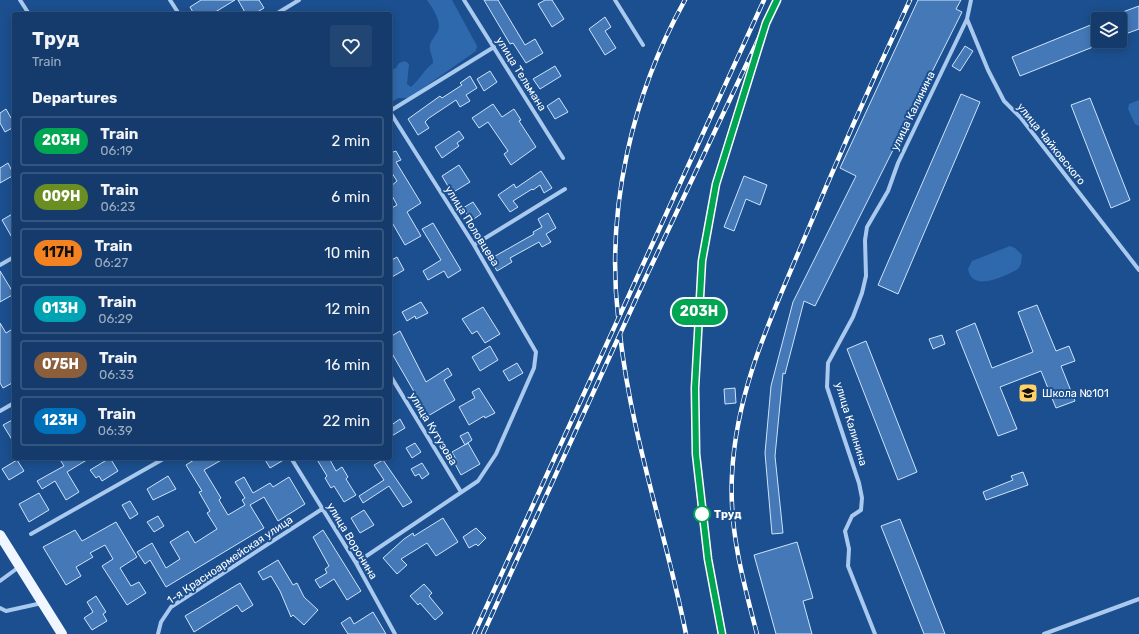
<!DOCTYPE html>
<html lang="en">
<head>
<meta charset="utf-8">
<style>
	body { margin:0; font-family:Rubik,sans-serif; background:#214673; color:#f1f3f6; height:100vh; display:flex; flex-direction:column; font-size:15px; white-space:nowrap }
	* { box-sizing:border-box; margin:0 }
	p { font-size:13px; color:#9dadc1 }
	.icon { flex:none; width:22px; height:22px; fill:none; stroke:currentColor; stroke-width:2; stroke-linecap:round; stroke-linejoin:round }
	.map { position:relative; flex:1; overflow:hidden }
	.panel { position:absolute; left:12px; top:12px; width:380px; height:448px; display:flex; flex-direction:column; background:#143b6b; border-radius:4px; box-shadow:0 2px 10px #0003,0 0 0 1px #33557e }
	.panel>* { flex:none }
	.badge { padding:0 8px; border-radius:13px; font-size:14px; line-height:26px }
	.fabs { position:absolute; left:1091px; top:12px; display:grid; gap:8px }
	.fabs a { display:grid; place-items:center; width:36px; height:36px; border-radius:4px; background:#143b6b; box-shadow:0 2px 10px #0003,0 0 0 1px #33557e; font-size:20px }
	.map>.badge { position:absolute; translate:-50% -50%; box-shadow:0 0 0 2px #fff }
	h2 { padding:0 20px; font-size:15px; line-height:36px }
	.round { display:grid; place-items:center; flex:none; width:42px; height:42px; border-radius:4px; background:#214673 }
	.summary { display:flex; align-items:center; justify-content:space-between; height:68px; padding:0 20px }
	h1 { font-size:19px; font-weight:700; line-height:30px }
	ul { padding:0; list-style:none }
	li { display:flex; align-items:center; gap:12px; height:50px; margin:0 8px 6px; padding:0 12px; border:2px solid #33557e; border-radius:4px }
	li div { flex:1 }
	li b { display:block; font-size:15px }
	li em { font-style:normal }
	li .badge { min-width:44px; font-weight:700; text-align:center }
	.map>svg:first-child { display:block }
	.green { fill:#2e69ad }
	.building { fill:#4478b7; stroke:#cfe3fa }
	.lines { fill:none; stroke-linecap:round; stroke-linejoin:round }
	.minor { stroke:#a9c9ee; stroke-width:4 }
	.primary { stroke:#f0f6ff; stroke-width:10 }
	.rail-casing { stroke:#fff; stroke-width:4.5 }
	.rail { stroke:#1b4f8f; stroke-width:3; stroke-dasharray:9; stroke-linecap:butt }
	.line-casing { stroke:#fff; stroke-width:9 }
	.line { stroke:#00a651; stroke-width:6 }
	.stop-dot { fill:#fff; stroke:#00a651; stroke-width:2 }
	.labels { text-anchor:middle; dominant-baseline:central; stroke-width:4; stroke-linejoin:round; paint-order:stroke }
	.street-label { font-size:11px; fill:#fff; stroke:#1b4f8f }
	.poi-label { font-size:11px; fill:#fff; stroke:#1b4f8f; text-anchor:start }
	.stop-label { font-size:11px; font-weight:bold; fill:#fff; stroke:#1b4f8f; text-anchor:start }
</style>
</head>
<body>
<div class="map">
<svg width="1139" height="634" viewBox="0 0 1139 634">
	<rect width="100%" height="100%" fill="#1b4f8f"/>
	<path class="green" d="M427,0h25l25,46 -1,5 -67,47h-11l-8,5v-33l6,-2 3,-5 6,-2 4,3 -2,20 4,3c9,-8 12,-16 22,-24 0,-7 -4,-11 -3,-18 1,-5 4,-7 6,-11 8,-10 -3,-25 -9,-34z
		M1139,100v26l-4,-2 -7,-15 1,-5z
		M1010,246l5,2 7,7 -1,9 -3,5c-12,7 -46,24 -50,0l4,-8z"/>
	<path class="building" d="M201,0h34l-23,14h-18l-4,-7z
		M238,0h21l5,8 -10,6h-8z
		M484,0h14l27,45 10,-6 8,14 -17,10 -13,-20 -3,1z
		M545,0h7l12,19 -12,8 -14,-23z
		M918,0h43l-5,9 6,3 -147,294 -11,-5 -19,73 -2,-1 -8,83 8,77 -11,1 -7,-81 6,-67 22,-84 63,-126 -16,-8z
		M1139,6v23l-19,7v-23z
		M605,17l6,10 -6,4 11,17 -11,7 -16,-26z
		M1098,22v23l-78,31 -8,-19z
		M965,46l8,5 -13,20 -8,-5z
		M555,66l6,10 -21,13 -7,-10z
		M490,71l7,11 -13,9 -7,-12z
		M470,76l7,12 -11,7 4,6 -10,6 -4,-7 -27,18 -4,4 4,6 -11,7 -10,-16 32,-23 2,2 20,-13 -2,-2z
		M961,94l19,8 -82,192 -20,-9z
		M559,98l9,14 -13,7 -8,-13z
		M1090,98l40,102 -19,8 -40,-103z
		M493,104l9,13 12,-8 7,11 -2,1 17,26 -25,18 -7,-11 4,-3 -20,-29 -9,6 -7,-10z
		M6,109l5,9 3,-1v10l-9,5 -5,-9v-10z
		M459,131l5,7 -7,5 2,3 -17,12 -7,-11z
		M396,151l5,9 -5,2 25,41 -14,9 14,24 -16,9 -15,-26v-10l7,-4 -7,-13v-5l7,-6 -7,-11v-17z
		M8,163l6,12 -14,8v-15z
		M459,165l11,17 -18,11 -10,-17z
		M541,171l11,17 -8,5 -4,-8 -7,5 -1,-1 -19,12 5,6 -8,5 -12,-17 16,-11 2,4z
		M744,176l23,9 -7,20 -14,-6 -12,32 -10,-4z
		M473,202l8,12 -10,7 -8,-13z
		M14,213v28l-12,-21z
		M548,213l8,15 -10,6 5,8 -9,5 -3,-5 -29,16 2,4 -15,9 -7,-12 44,-25 -1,-2 9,-5 -4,-8z
		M433,223l28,47 -13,8 -4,-7 -16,9 -5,-9 18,-11 -19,-31z
		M397,257l7,13 -12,7 -2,-5v-11z
		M0,271l14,23 -14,8z
		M421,302l7,11 -12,6 -1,-3 -8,5 -5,-9z
		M1037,305l19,46 13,-5 6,15 -14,5 14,35 -19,7 -15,-37 -41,16 17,42 -19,7 -42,-105 19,-8 17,45 41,-16 -15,-40z
		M483,307l17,27 -15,9 -8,-12 -5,3 -10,-15z
		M0,323l6,10 8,-5v54l-11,6 -3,-5z
		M400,331l26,51 22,-14 4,7 -8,5 11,20 -27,16 -38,-66v-13z
		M942,335l3,9 -12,5 -4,-10z
		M866,341l51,131 -19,8 -51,-131z
		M490,346l8,14 -18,11 -8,-14z
		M517,363l6,10 -14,8 -6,-10z
		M479,388l16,25 -10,5 -1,-2 -15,9 -10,-18 16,-9 -3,-6z
		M735,388l1,15 -11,1 -1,-15z
		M14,419v24l-11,-18z
		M400,419l5,9 -15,9v-11z
		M468,432l4,8 -7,5 -5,-9z
		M415,443l6,9 -9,6 -6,-10z
		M468,443l12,21 -19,11 -7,-13 3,-1 -5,-9z
		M59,458h31l-23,14 12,20 -13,8 -11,-19 -13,8 -5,-8 27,-15z
		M110,458l8,13 -16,10 -3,-5 -3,2 -6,-8z
		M197,458h28l-21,12 17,28 -2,2 9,15 17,-10 -3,-5 3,-2 -10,-16 9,-5 9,16 17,-10 3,4 16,-10 16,27 -27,17 -14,-24 -14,8 14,23 -98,59 -16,-27 -5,4 -8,-12 15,-9 14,25 14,-9 -10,-17 18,-11 7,12 22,-14 -10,-16 3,-2 -11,-19 3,-1 -16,-26z
		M264,458h23l-17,10z
		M316,458h13l7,13 6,-4 6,10 -2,2 10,16 -12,7 -10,-16 -3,2 -6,-10 2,-2z
		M17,460l7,11 -15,9 -7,-11z
		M383,460l29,42 -9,5 -14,-21 -26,17 -4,-7 25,-16 -10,-15z
		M422,463l7,11 -7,5 -3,-5 -4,2 -4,-7z
		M1023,472l5,13 -42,15 -3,-8 30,-12 -2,-4z
		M168,476l8,13 -23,11 -6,-11z
		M39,493l10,17 -20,12 -10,-18z
		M130,501l8,13 -8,5 -8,-14z
		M364,510l10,15 -14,8 -9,-15z
		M158,516l6,10 -10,6 -7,-10z
		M443,518l15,24 -22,14 -9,-13 -26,16 6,6 -10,9 -14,-16 21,-19 9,-6 1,3z
		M900,519l19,48 26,67h-21l-43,-108z
		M116,522l21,35 -17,11 11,18 8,-4 7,11 -19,12 -25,-39 11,-7 -8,-14 -15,8 3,4 -17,10 5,9 -15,9 -23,-38 32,-17 7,11z
		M476,528l10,10 -8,8 -2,-2 -7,4 -6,-11z
		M323,530l38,61 -14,9 -13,-21 -14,9 -5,-8 12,-7 -2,-4 4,-3 -16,-29z
		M797,542l16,56 -10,3 9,33h-36l-22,-79z
		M278,560l15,25 4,-2 7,14 14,13 -14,15 -11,-10 -2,2 -11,-26 -9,-15 -8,4 -5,-8z
		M240,583l13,22 -11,7 -5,-7 -43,27 -9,-16z
		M424,584l8,9 -3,3 14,17 -8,7 -15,-17 -2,2 -8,-9z
		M96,596l10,16 -3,2 4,7 -15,9 -8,-12 9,-6 -6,-10z
		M373,612l13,22h-38l-7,-11 9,-6 4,7z"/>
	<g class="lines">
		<path class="minor" d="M20,0l9,14
			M170,0l9,14
			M464,0l99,158
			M615,0l28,45
			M276,14l23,-14
			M967,19l21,51 16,31 17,17 118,152
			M390,111l104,-64
			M474,245l91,-56
			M0,265l14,-8
			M390,375l71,117
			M0,411l14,-8
			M291,458l65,105 39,71
			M31,534l134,-76
			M356,563l122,-82 18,-27 38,-86 2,-16 -62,-107 -84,-133
			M0,581l19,-14
			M0,608l6,3 36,-8
			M158,634l3,-12 10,-15 151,-98
			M875,634l-27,-68 1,-17 -4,-18 7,-15 9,-6 1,-12 -3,-15 -32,-96 1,-24 25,-46 9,-24 4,-17 -1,-36 2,-13 21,-36 10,-28 69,-144 4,-19
			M1044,634l95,-35"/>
		<path class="primary" d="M0,535l62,99"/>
		<defs>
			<path id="rail" d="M765,27l12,-27
				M618,316c-12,-108 14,-221 67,-316
				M620,334c11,101 46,200 66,300
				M474,634l290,-634
				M483,634l163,-357 120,-254
				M722,634c-24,-103 -30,-207 -24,-313 3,-46 7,-92 18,-137 11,-44 27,-87 41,-130
				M757,634c-14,-53 -28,-104 -25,-159 4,-84 38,-155 70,-231 34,-82 70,-163 108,-244"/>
		</defs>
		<use href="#rail" class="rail-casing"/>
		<use href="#rail" class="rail"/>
	</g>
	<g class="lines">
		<defs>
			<path id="line" d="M722,634l-14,-75 -12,-105 -1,-66 7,-127 14,-77 50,-161 11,-23"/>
		</defs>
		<use href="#line" class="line-casing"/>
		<use href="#line" class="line"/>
	</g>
	<defs>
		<symbol id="school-square" viewBox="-11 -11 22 22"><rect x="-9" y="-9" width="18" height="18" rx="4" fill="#ffd166" stroke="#1b4f8f"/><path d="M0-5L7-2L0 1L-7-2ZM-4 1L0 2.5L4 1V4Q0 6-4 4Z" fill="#111"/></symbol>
	</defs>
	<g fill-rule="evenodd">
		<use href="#school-square" x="1017" y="382" width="22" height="22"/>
	</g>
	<circle class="stop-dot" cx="702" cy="514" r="8"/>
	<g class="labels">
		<g class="street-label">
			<text transform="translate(521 74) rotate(58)">улица Тельмана</text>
			<text transform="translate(913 111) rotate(-64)">улица Калинина</text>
			<text transform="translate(1051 144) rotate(51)">улица Чайковского</text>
			<text transform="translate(472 226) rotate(58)">улица Половцева</text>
			<text transform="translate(851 424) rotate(73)">улица Калинина</text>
			<text transform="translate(433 429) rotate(59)">улица Кутузова</text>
			<text transform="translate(352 541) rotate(59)">улица Воронина</text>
			<text transform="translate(230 560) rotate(-34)">1-я Красноармейская улица</text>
		</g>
		<g class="poi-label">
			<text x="1042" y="393">Школа №101</text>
		</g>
		<g class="stop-label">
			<text x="714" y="514">Труд</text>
		</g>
	</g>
</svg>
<div class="fabs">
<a><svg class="icon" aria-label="layers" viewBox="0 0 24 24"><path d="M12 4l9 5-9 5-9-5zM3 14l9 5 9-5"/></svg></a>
</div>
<b class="badge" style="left:699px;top:312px;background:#00a651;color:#fff">203Н</b>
<section class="panel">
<div class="summary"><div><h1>Труд</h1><p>Train</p></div><a class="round"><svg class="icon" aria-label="heart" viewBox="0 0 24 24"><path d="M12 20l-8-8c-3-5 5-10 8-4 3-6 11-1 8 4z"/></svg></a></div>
<h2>Departures</h2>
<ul>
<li><span class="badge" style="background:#00a651;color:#fff">203Н</span><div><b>Train</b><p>06:19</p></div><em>2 min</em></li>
<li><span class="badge" style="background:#6b8e23;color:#fff">009Н</span><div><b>Train</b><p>06:23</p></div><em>6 min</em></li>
<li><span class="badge" style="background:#f58220;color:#111">117Н</span><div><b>Train</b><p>06:27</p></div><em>10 min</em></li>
<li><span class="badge" style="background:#00a3b4;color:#fff">013Н</span><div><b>Train</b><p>06:29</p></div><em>12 min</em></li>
<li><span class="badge" style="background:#8b5e3c;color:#fff">075Н</span><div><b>Train</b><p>06:33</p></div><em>16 min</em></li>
<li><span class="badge" style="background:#0072bc;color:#fff">123Н</span><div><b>Train</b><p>06:39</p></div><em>22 min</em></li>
</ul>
</section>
</div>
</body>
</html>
